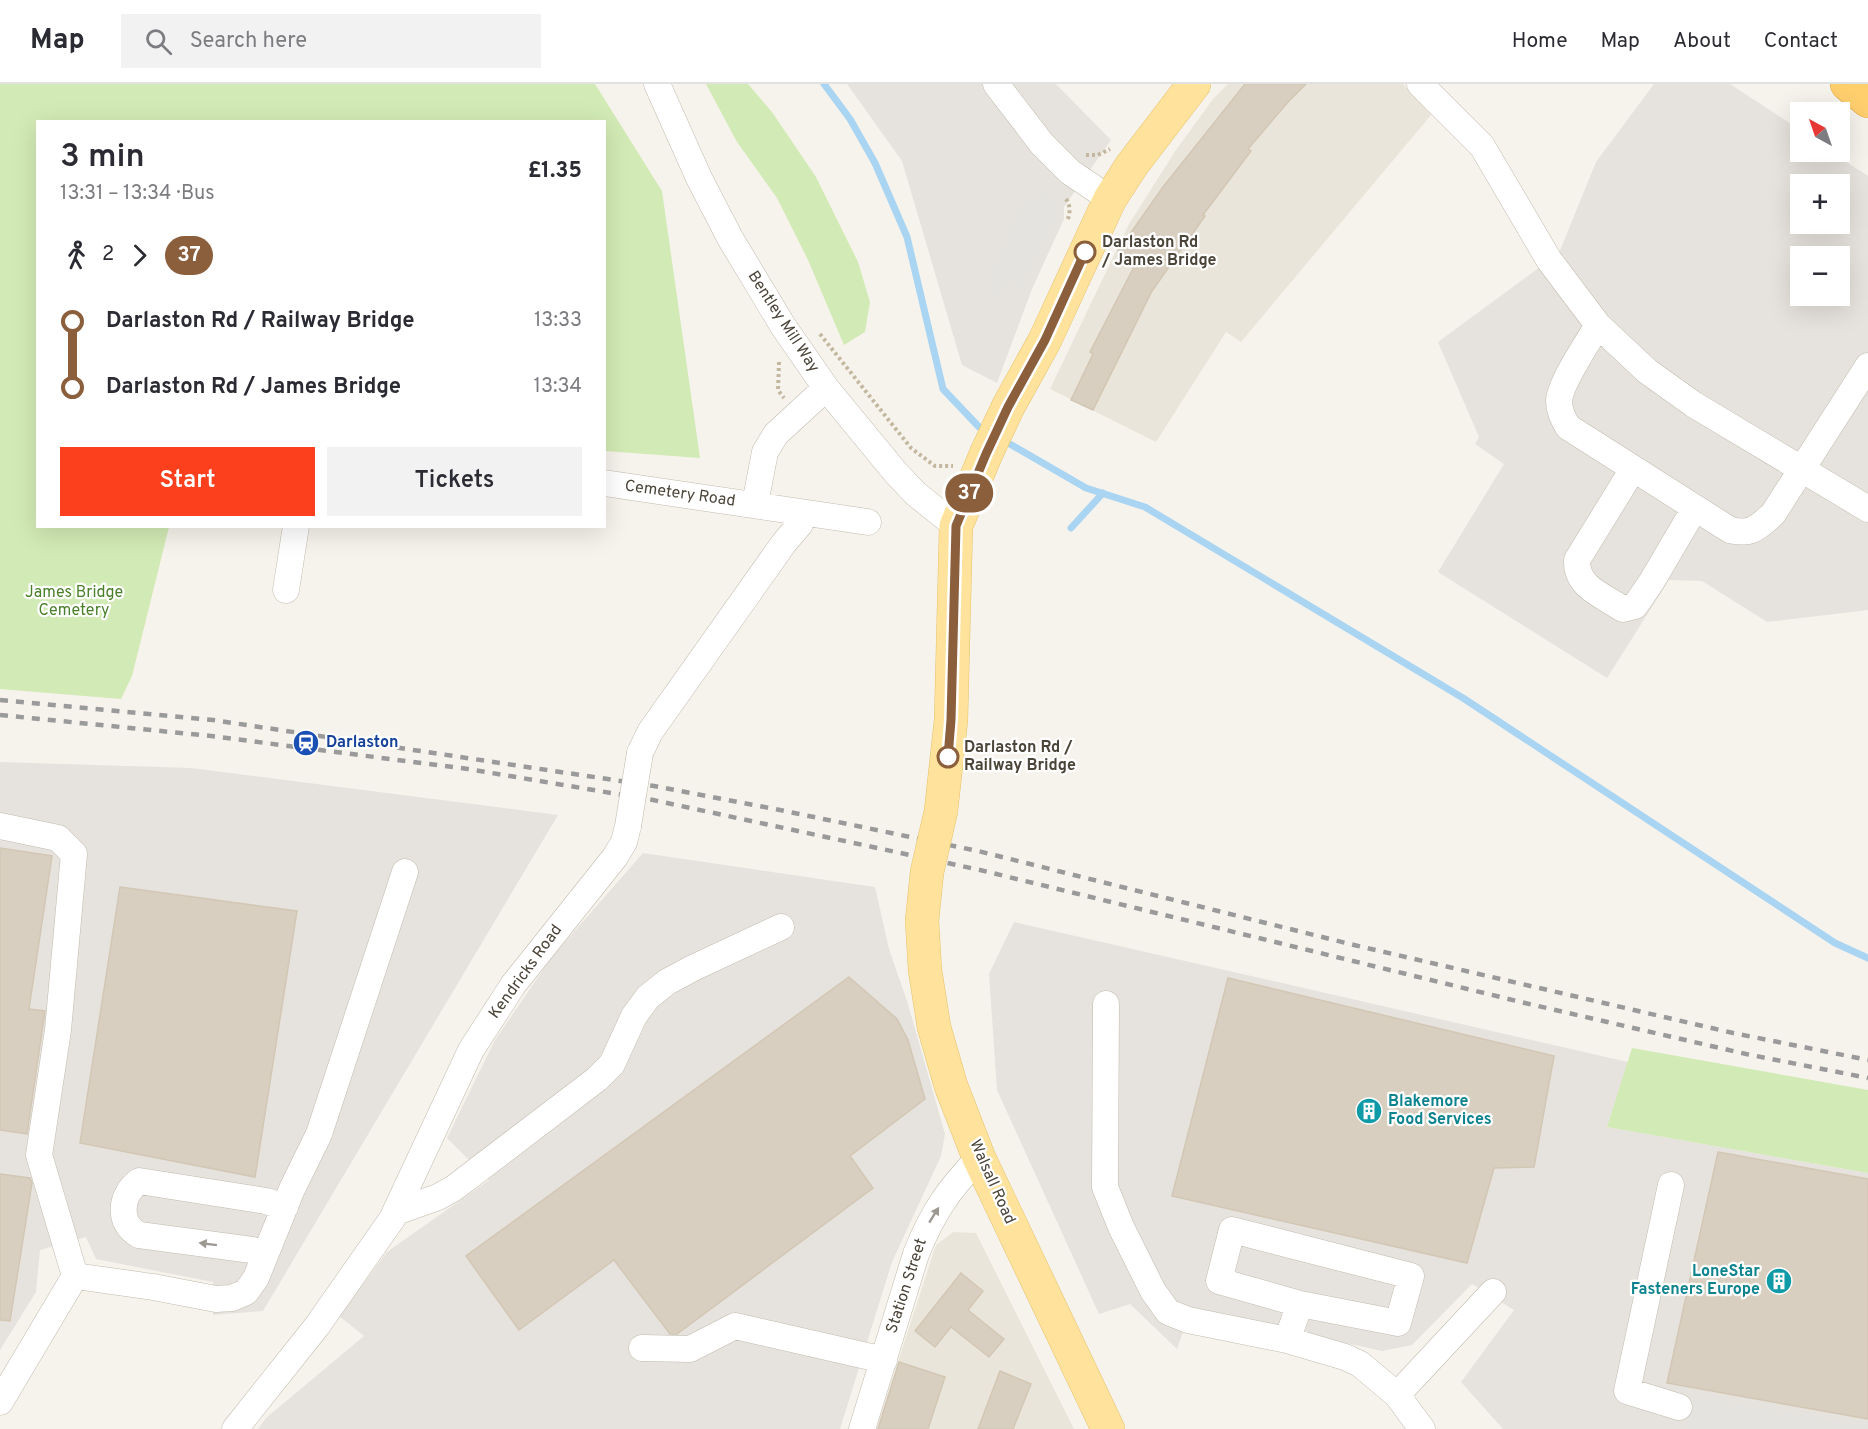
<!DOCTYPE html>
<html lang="en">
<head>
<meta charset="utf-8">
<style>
	body { margin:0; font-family:Overpass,sans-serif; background:#f2f2f3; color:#2b2b33; height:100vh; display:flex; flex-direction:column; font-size:22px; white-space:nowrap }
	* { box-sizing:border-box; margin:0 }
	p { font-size:20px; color:#7c7c81 }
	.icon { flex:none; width:33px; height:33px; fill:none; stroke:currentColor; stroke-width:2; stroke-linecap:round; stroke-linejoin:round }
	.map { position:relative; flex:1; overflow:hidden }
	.side { position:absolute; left:36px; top:36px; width:570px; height:408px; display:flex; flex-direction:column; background:#fff; border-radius:0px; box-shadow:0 6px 24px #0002 }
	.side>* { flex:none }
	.badge { padding:0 12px; border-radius:20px; font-size:21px; line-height:39px }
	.needle { width:39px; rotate:320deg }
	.tools { position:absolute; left:1790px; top:18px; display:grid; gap:12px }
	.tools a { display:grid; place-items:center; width:60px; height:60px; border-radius:0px; background:#fff; box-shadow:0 6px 24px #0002; font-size:30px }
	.map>.badge { position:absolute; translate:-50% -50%; box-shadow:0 0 0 3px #fff }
	.legs { display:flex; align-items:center; gap:9px; height:66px; padding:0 24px; font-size:20px }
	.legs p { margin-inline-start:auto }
	.head { display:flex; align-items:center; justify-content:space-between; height:102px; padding:0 24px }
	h1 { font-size:33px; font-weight:600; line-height:45px }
	.primary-button { display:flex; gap:12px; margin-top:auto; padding:12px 24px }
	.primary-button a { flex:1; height:69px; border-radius:0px; background:#fc3f1d; color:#fff; font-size:24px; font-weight:600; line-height:69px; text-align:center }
	.primary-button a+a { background:#f2f2f3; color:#2b2b33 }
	ul { padding:0 24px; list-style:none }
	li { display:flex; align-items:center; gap:21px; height:66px; font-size:22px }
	li i { display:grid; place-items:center; width:9px; height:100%; margin:0 8px; background:currentColor }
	li i::after { content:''; width:15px; height:15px; margin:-8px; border:4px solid; border-radius:50%; background:#fff }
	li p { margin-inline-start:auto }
	li:first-child i { background:linear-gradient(#0000 50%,currentColor 0) }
	li:last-child i { background:linear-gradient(currentColor 50%,#0000 0) }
	header { display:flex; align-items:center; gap:36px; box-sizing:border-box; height:84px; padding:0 30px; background:#fff; border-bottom:2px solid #e1e1e2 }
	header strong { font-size:28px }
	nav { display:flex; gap:33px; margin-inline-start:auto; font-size:21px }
	.search { width:420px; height:54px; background:#f2f2f3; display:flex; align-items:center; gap:15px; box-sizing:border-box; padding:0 21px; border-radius:0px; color:#7c7c81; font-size:22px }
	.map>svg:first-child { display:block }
	.residential { fill:#eae5da }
	.industrial { fill:#e6e2dd; fill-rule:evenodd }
	.green { fill:#d2eab5 }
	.parking { fill:#e5e3e0 }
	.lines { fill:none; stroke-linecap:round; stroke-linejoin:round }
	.stream { stroke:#a9d4f2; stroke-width:7 }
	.building { fill:#d8cfc1; stroke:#d3c7b4; stroke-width:1.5 }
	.minor-casing { stroke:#c2bbae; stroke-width:27 }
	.major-casing { stroke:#e6c16a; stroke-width:34 }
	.highway-casing { stroke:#e0a43c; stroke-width:34 }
	.path { stroke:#c4b79f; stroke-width:4; stroke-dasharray:3 3; stroke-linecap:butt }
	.minor { stroke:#fff; stroke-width:26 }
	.major { stroke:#ffe39c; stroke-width:33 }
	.highway { stroke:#ffcf6e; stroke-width:33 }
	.rail { stroke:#9a9a9a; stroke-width:4.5; stroke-dasharray:8 8; stroke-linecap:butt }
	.minor-bridge-casing { stroke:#c2bbae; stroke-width:27; stroke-linecap:butt }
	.major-bridge-casing { stroke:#e6c16a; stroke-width:34; stroke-linecap:butt }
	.minor-bridge { stroke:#fff; stroke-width:26 }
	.major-bridge { stroke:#ffe39c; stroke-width:33 }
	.oneway { fill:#9c9892 }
	.line-1-casing { stroke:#fff; stroke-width:14 }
	.line-1 { stroke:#8b5e3c; stroke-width:9 }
	.stop-1-dot { fill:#fff; stroke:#8b5e3c; stroke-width:3 }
	.labels { text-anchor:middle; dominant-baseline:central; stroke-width:4.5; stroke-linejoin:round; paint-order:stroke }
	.stop-label { font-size:16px; font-weight:bold; fill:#4b4439; stroke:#fff; text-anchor:start }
	.street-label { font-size:16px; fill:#4b4439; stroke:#fff }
	.park-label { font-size:16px; fill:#4a7f2a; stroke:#fff }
	.transit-label { font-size:16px; font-weight:bold; fill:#164399; stroke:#fff; text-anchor:start }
	.culture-label { font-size:16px; font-weight:bold; fill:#0d838f; stroke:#fff; text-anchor:start }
</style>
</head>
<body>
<header>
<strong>Map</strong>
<div class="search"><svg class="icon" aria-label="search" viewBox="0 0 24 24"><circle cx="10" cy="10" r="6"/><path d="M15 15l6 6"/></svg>Search here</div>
<nav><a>Home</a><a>Map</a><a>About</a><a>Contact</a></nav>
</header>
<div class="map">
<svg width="1868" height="1345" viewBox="0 0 1868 1345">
	<rect width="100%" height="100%" fill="#f6f3ec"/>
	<path class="residential" d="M1228,0h175l28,31 -190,227 -15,-10 -70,110 -106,-53 79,-165 47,-74 37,-51z
		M953,1148l23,1 98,196h-198l60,-184z"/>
	<path class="industrial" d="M847,0h209l55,56 -47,67v12l-32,70 -35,94 -35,-18 -60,-204z
		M1654,0h76l70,46v22h31l37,24v434l-101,12 -65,-41 -33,-1 -62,98 -169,-106 66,-108 -29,-20 4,-7 -41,-95 121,-89 37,-91zM1800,100h39v40h-39zM1800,172h39v40h-39z
		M0,678l191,6 367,47 -295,496 -50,4v-33l-117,-23 -10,-22 -46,13 -4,42 -36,58z
		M643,769l232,34 14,62 19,55 37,130 -4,22 -49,106 -52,167h-582l8,-11 98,-82 -25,-20 48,-64 102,-72 -42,-42 48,-98 56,-82z
		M1014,838l614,140 -21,65 261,46v256h-365l-42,-47 53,-72 -42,-26 -60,61 -30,6 -191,-42 -14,40 -47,-45 -31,10 -102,-224 -8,-116z"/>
	<path class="green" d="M0,0h595l67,107 38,267 -95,-7 -1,-329h-566v404l131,1 -37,149 -11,23 -121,-10z
		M706,0h42l24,28 44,65 42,85 12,40 -5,30 -21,13 -36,-85 -31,-62 -40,-56z
		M1632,964l236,42v83l-261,-46z"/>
	<path class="parking" d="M1040,108l23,11 -41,87 -15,-7 -7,15 -14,-7 6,-15 -4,-2 32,-67z
		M1693,1312l175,30v3h-182z"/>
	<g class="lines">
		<path class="stream" d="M824,0l26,35 25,44 32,74 36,152 36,38 9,5
			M1003,356l83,48 59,19 318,191 372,245 33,15
			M1071,444l32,-35"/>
	</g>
	<path class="building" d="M1245,0h61l-18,18 -40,47 3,2 -48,64 2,1 -53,75 -59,119 -22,-10 22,-46 -3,-2 46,-89 -18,-12 45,-64z
		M0,764l52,8 -23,153 16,2 -18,123 -27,-4z
		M120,803l177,24 -42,266 -175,-34z
		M849,893l48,42 11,21 17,59 -75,57 23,32 -196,146h-7l-56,-74 -95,70 -53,-74z
		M1228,894l326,78 -20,111 -40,1 -27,95 -295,-67z
		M1718,1068l150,27v240l-201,-36z
		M0,1090l30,4 2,5 -22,138 -10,-1z
		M961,1189l22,18 -15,19 36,29 -15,18 -38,-30 -16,20 -20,-16z
		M899,1278l46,15 -17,52h-50z
		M1000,1287l31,13 -18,45h-35z"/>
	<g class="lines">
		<defs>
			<path id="minor" d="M657,0l42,94 31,60 53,88 43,62 70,85 20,21 40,32
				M996,0l46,60 28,28 40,27
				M1420,0l62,62 67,114 49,65 49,46 46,33 175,105
				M1598,241c-10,17 -38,58 -39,76 0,10 4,17 9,26l162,103c22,5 27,-2 43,-16l95,-148
				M1633,385l-56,91c-1,27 25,35 46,49l12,-3 17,-25 43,-73
				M604,399l264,39
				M755,420l10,-52 11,-18 50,-46
				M286,506l10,-64
				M640,669l10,-21 134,-189 16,-19 4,-11
				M0,742l58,12 16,16 -16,176 -19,125 36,121
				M1106,920l-1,183 16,40 32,64 15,21 20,8 99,20 58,17 15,7 37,31
				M1671,1101l-44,206 52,16
				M396,1128l42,-15 16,-9 143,-109 15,-15 22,-48 14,-19 19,-15 26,-14 88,-41
				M265,1170l-13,-4 -113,-15c-22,-12 -19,-40 0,-54l127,20 19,6
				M1287,1256l13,-36 -81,-23 13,-51 179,46 -13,47 -98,-19
				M642,1264l48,1 45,-23 149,34
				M0,1318l75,-126 78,11 63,12 16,-1 14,-6 10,-14 36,-89 27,-55 86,-262
				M235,1345l82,-103 75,-107 79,-169 42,-65 102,-128 9,-15 4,-16
				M862,1345l54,-175c17,-42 32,-64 63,-96
				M1422,1345l-25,-34 96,-103"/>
			<path id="major" d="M941,727l10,-91 5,-194 30,-72 22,-47 37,-67 65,-141 22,-34 62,-81
				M922,837l3,49 9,57 17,59 28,72 129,271"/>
			<path id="highway" d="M1847,0l21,17"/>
		</defs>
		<use href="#minor" class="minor-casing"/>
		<use href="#major" class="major-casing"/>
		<use href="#highway" class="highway-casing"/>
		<path class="path" d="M1086,71h12l12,-6
			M1066,115c5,7 4,15 1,23
			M820,250l91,114 24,18h18
			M779,278l-1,28 6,8"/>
		<use href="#minor" class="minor"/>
		<use href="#major" class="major"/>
		<use href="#highway" class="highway"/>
		<path class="rail" d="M0,616l213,20 441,66 121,23 203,42 376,94 379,88 135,27
			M0,631l211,21 257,33 185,31 327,70 545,133 221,51 122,24"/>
		<defs>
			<path id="minor-bridge" d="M628,742l12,-73"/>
			<path id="major-bridge" d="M922,837l5,-49 14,-61"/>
		</defs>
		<use href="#minor-bridge" class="minor-bridge-casing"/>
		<use href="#major-bridge" class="major-bridge-casing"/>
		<use href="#minor-bridge" class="minor-bridge"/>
		<use href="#major-bridge" class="major-bridge"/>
	</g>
	<defs><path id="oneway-solid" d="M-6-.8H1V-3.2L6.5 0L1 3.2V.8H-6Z" transform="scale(1.5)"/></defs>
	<g class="oneway">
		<use href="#oneway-solid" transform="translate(934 1131) rotate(-58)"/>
		<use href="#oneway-solid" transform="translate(208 1160) rotate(-173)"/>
	</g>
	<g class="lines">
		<defs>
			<path id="line-1" d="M948,673l3,-37 5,-194 30,-72 22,-47 37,-67 40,-88"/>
		</defs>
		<use href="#line-1" class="line-1-casing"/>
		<use href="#line-1" class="line-1"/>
	</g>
	<defs>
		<symbol id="station-disc" viewBox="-11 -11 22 22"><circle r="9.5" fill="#1a4fb4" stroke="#fff"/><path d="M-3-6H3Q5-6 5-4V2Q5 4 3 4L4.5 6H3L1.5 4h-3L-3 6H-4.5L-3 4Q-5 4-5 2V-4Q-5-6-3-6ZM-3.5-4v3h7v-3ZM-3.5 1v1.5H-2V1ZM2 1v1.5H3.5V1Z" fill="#fff"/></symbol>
		<symbol id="building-disc" viewBox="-11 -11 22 22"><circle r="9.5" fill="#0f9aa8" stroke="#fff"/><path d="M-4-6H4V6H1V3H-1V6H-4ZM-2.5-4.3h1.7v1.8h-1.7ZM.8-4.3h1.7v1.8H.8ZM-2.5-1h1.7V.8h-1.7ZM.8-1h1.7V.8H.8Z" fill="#fff"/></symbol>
	</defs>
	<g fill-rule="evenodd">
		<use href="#station-disc" x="291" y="644" width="30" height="30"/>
		<use href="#building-disc" x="1354" y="1012" width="30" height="30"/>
		<use href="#building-disc" x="1764" y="1182" width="30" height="30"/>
	</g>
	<g class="stop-1-dot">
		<circle cx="1085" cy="168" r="10"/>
		<circle cx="948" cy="673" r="10"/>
	</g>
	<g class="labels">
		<g class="stop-label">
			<text x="1102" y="159">Darlaston Rd<tspan x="1102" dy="18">/ James Bridge</tspan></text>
			<text x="964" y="664">Darlaston Rd /<tspan x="964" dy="18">Railway Bridge</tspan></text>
		</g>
		<g class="street-label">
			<text transform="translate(783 238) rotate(57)">Bentley Mill Way</text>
			<text transform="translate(680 410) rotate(8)">Cemetery Road</text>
			<text transform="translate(526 888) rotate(-54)">Kendricks Road</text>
			<text transform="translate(992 1098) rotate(66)">Walsall Road</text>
			<text transform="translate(907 1202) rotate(-72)">Station Street</text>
		</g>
		<g class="park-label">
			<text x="74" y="509">James Bridge<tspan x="74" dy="18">Cemetery</tspan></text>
		</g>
		<g class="transit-label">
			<text x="326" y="659">Darlaston</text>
		</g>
		<g class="culture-label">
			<text x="1388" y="1018">Blakemore<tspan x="1388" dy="18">Food Services</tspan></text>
			<text x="1760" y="1188" text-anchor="end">LoneStar<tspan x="1760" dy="18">Fasteners Europe</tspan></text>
		</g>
	</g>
</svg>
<div class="tools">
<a><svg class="needle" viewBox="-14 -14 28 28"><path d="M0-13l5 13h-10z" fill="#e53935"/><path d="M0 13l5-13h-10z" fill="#7c7c81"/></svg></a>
<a>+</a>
<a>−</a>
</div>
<b class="badge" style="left:969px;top:409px;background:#8b5e3c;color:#fff">37</b>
<section class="side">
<div class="head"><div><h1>3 min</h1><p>13:31 – 13:34 · Bus</p></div><b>£1.35</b></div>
<div class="legs"><svg class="icon" aria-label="walk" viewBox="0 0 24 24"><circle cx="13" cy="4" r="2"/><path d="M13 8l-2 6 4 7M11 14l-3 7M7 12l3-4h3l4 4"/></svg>2<svg class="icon" aria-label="forward" viewBox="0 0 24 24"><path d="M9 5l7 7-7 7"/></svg><b class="badge" style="background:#8b5e3c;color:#fff">37</b></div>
<ul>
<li><i style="color:#8b5e3c"></i><b>Darlaston Rd / Railway Bridge</b><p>13:33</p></li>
<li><i style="color:#8b5e3c"></i><b>Darlaston Rd / James Bridge</b><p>13:34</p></li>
</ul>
<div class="primary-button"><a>Start</a><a>Tickets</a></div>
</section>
</div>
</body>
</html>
